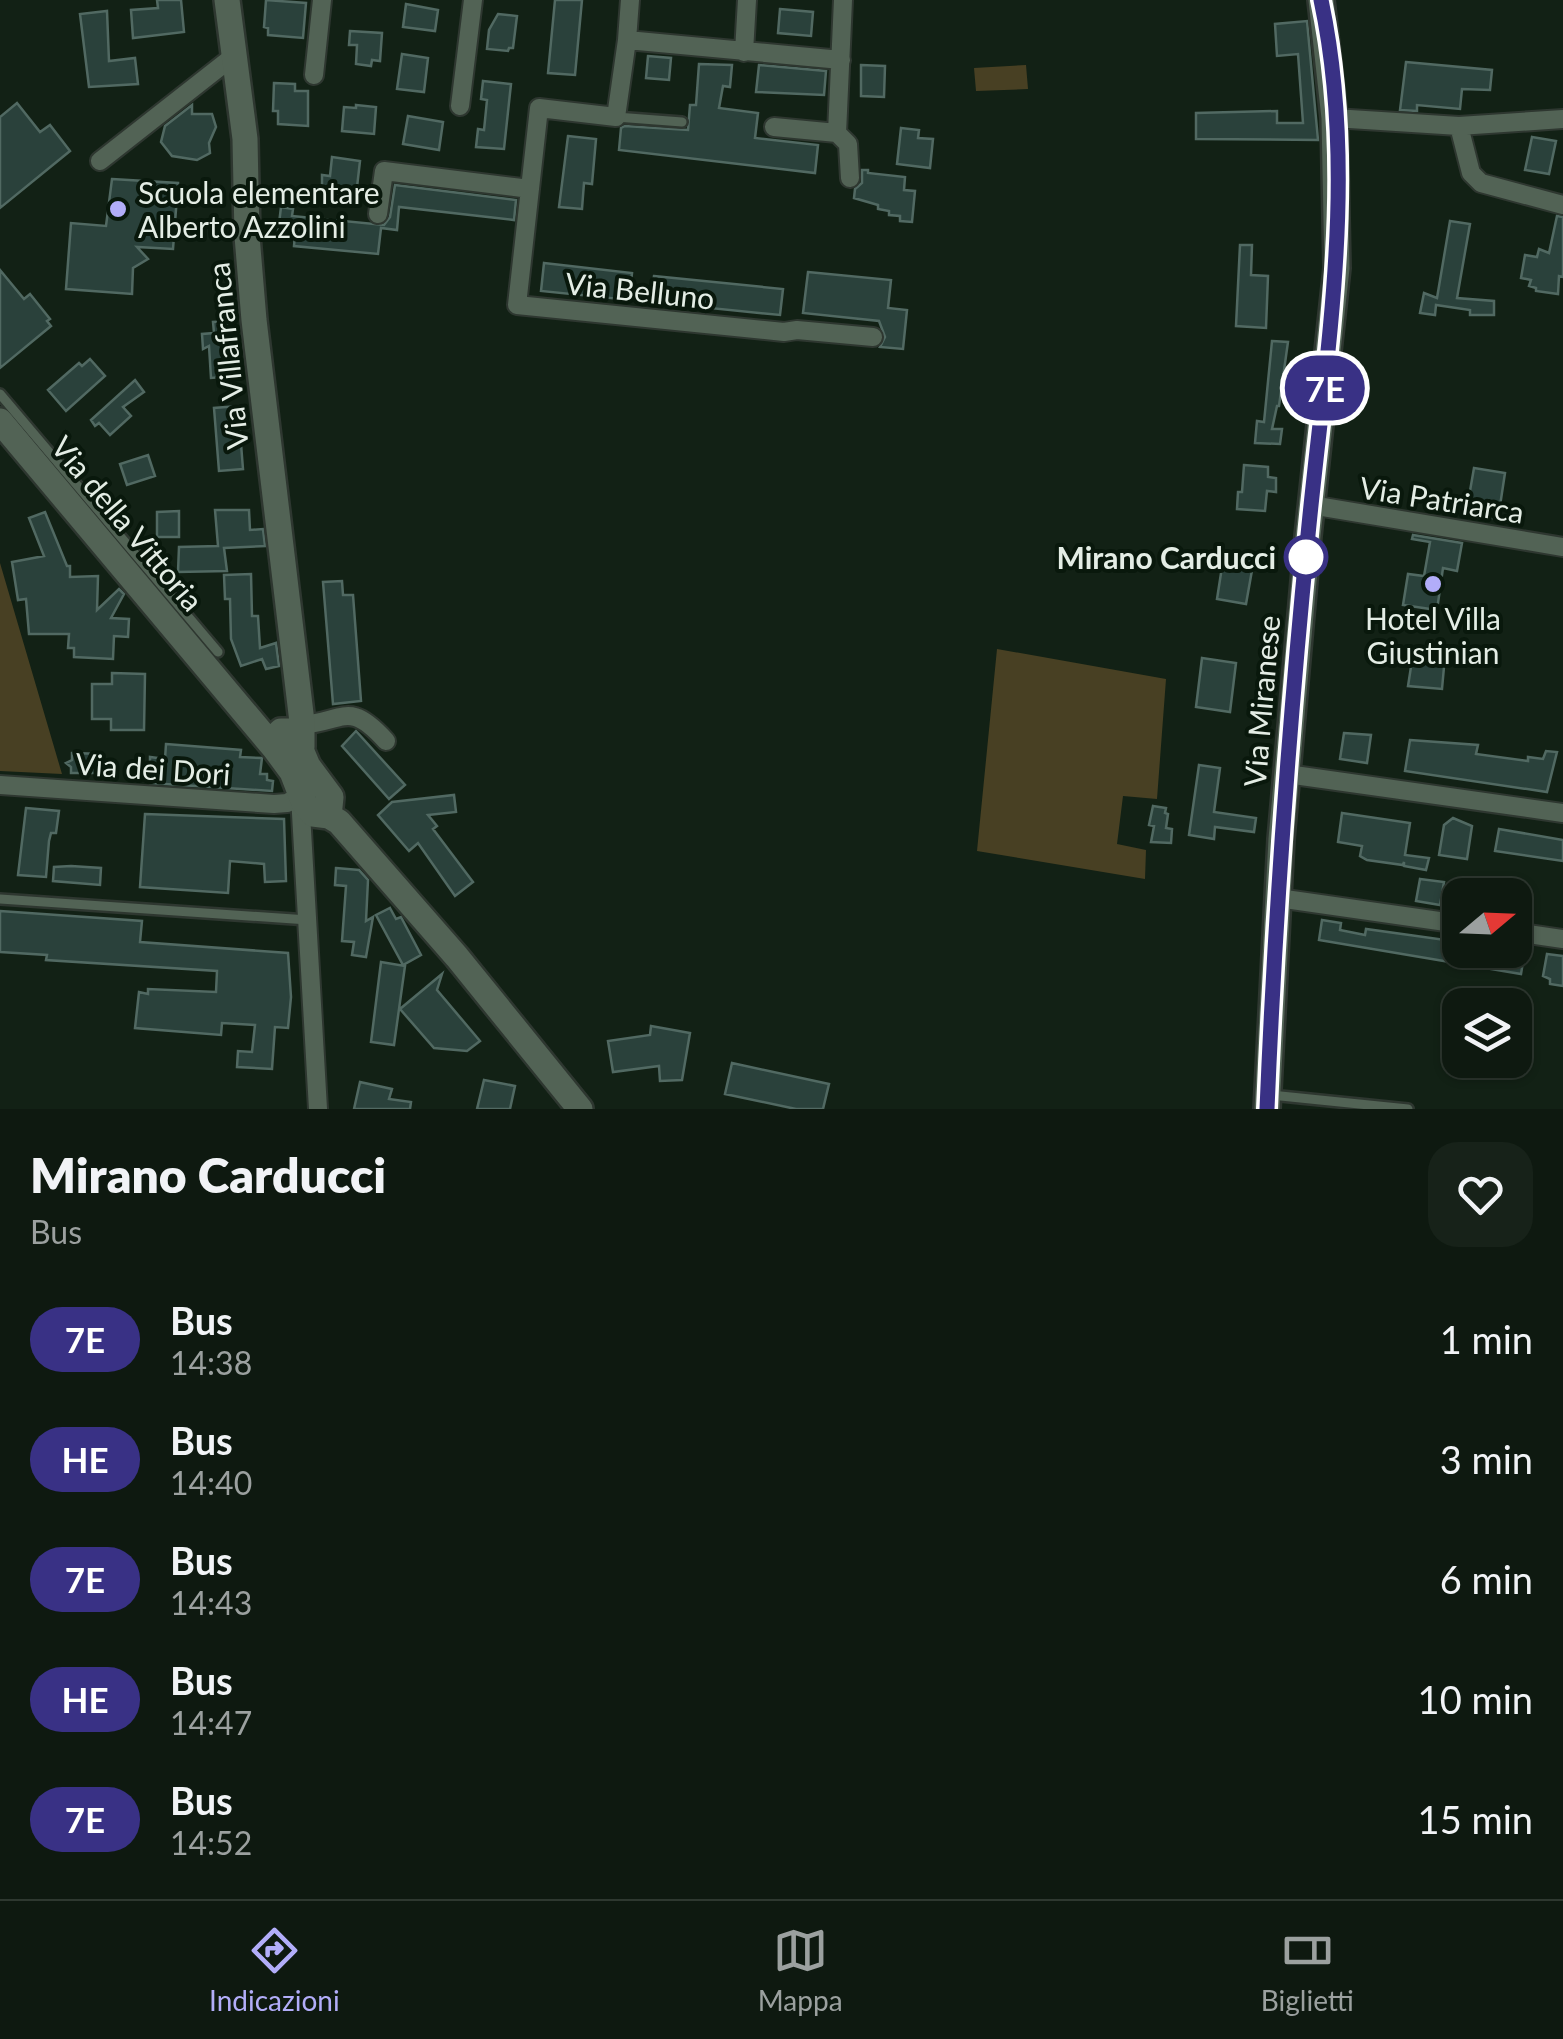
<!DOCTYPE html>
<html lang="it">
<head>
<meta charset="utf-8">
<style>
	body { margin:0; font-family:Lato,sans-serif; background:#172219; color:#f1f3f6; height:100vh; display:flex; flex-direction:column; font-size:38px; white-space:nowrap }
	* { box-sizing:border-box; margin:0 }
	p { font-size:32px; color:#9ba09f }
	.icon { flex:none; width:55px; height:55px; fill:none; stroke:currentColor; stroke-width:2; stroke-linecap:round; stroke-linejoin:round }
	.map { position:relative; height:1109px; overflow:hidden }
	.drawer { display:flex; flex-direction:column; background:#0e1910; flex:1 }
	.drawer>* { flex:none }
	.badge { padding:0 20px; border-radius:32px; font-size:35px; line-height:65px }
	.needle { width:65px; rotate:71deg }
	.buttons { position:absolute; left:1442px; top:878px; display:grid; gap:20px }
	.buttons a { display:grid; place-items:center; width:90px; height:90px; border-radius:20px; background:#0e1910; box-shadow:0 2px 8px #0004,0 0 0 2px #2e3830; font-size:50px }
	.map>.badge { position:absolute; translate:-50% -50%; box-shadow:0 0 0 5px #fff }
	.round { display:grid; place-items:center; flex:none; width:105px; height:105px; border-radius:30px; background:#172219 }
	.head { display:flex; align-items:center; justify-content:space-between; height:170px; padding:0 30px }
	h1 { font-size:48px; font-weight:800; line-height:75px }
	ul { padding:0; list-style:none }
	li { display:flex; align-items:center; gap:30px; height:120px; padding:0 30px }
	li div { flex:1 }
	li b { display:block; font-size:38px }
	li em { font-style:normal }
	li .badge { min-width:110px; font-weight:700; text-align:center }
	.dock { display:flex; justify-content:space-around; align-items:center; height:140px; border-top:2px solid #2e3830; background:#0e1910; font-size:28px; color:#9ba09f }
	.dock a { display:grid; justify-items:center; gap:5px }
	.dock .current { color:#b2adf9 }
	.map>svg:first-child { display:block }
	.green { fill:#484023 }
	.building { fill:#2a413b; stroke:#516962; stroke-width:2.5 }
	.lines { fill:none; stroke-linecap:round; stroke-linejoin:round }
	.lane-casing { stroke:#2e3730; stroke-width:14 }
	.street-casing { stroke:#2e3730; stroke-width:22 }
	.secondary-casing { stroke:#2e3730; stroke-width:30 }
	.lane { stroke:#526355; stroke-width:9 }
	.street { stroke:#526355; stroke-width:18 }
	.secondary { stroke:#526355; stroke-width:25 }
	.line-casing { stroke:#fff; stroke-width:22 }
	.line { stroke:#393185; stroke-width:15 }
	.poi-dot { fill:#b2adf9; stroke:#09180c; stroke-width:4 }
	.stop-dot { fill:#fff; stroke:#393185; stroke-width:5 }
	.labels { text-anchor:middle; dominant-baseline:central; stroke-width:8; stroke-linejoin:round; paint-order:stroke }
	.poi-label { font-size:30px; fill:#e4ede5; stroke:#09180c; text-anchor:start }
	.street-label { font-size:30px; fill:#e4ede5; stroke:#09180c }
	.stop-label { font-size:30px; font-weight:bold; fill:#e4ede5; stroke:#09180c; text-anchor:end }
</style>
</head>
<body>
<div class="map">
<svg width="1563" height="1109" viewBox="0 0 1563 1109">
	<rect width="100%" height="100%" fill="#122115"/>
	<path class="green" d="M1026,65l2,24 -52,2 -2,-23z
		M0,563l62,211 -62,-3z
		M997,649l169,30 -9,120 -34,-3 -6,48 29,6 -1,29 -168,-28z"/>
	<path class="building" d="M157,0h24l3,32 -51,6 -2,-28 27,-2z
		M266,0l40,3 -3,35 -35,-3v-7l-4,-1z
		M555,0h27l-7,75 -27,-2z
		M406,4l32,6 -3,21 -32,-4z
		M780,9l33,3 -2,24 -33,-3z
		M107,11l2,50 26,-3 3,26 -49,3 -9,-73z
		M498,14l19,2 -4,32h-4l-1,3 -21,-2 2,-19z
		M1307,21l11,119 -122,-1v-26l81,-2v12h26l-5,-69 -21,2 -2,-32z
		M350,31l32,2 -2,28 -8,-1 -1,6 -15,-2 1,-19h-8z
		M402,54l26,4 -4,34 -27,-3z
		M648,56l23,2 -2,22 -23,-2z
		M1406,62l86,8 -2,20 -28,-1 -2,20 -43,-4v6l-17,-1z
		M699,64l33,1 -2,22 -7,-1 -4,22 39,5 -3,25 63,7 -3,28 -196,-23 2,-22 4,-2 63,4 2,-25h6z
		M759,65l67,6 -2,24 -68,-3z
		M861,65l24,1 -1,31 -23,-1z
		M483,81l28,3 -7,65 -28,-2 2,-18 6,1 3,-30 -6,-1z
		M274,83l21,1v7h13v35l-30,-2v-13h-5z
		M17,103l23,29 10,-7 20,26 -70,57v-91z
		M192,105v9h20l4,13 -7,16 1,10 -13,7 -25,-4 -11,-14 4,-16z
		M356,105l20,2 -2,27 -32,-3 2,-24 12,1z
		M408,116l35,6 -4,28 -36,-6z
		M901,128l18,2 -1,8 15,1 -3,29 -33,-4z
		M568,136l28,3 -4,45 -8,-1 -2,26 -23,-2z
		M1532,137l24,4 -7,33 -24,-4z
		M332,157l28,4 -4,35 -34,-5v-16l8,1z
		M862,170h6v3l37,4 -1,13 11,1 -3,31 -12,-1v-5l-11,-1v-4l-11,-2v-4l-24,-7 1,-9 7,-6z
		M112,179l66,4 -5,66 -36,-2 11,12 -15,9 -1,26 -66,-5 5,-66 35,3z
		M395,185l121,15 -2,20 -115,-13 -2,23 -16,-2 -3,26 -84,-8 1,-12 -17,-2 3,-25 12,2 -1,7 92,9 6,-8z
		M1557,216l6,1v60l-4,-1 -1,18 -22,-3v-3l-7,-2 2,-6 -10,-2 4,-23 12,2 2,-8 10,4z
		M1450,221l20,3 -13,74 37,3v14h-24v-5l-34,-5 -1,10 -15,-2 4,-20 13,5z
		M1240,245h12l-1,30 17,1 -2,52 -30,-2z
		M544,263l88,10 -3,27 -88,-9z
		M0,270l24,29 6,-5 20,25 -3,2 4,5 -51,42z
		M808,272l83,8 -3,28 19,2 -4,39 -23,-2 5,-10 -6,-16 -76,-8z
		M654,276l129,13 -3,26 -129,-13z
		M230,321l1,11h5l-5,2 3,42 -23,2 -2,-32 -6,3 -1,-15 12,-1 -1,-11z
		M1272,341l16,1 -9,64h-2l-5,23h10l-2,15 -25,-1 2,-22 7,1z
		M90,359l15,17 -39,35 -18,-21 31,-27 3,3z
		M135,380l9,12 -21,15 8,9 -21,19 -11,-12 -4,3 -4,-6z
		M238,406l5,63 -24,2 -5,-63z
		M148,455l7,21 -28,9 -7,-21z
		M1244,465l24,2v10l8,1v14l-9,-1 -2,20 -28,-2 1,-17h4z
		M1474,468l31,5 -7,46 -32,-5z
		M215,510h34l1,20 13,-1 2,17 -41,2 3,23 -49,1 1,-25 39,-1z
		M179,511v26h-22v-25z
		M45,512l22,54h3v11l28,-1 -1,34 22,-21 5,5 -13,24 18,1 -1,18 -14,-1 -1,23 -39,-2v-9h-6l1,-14h-40l-3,-35 -8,1 -6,-38 32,-6 -15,-38z
		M1413,535l49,8 -5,28 -14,-3 -6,42 -34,-5 5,-31 16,2 6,-34 -18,-3z
		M1224,554l30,5 -8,45 -29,-5z
		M251,574l1,42h6l2,32 16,-5 3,23 -13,3 -4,-10 -21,7 -10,-27 -1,-40h-5l-1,-24z
		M342,581l1,14h10l8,106 -28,3 -10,-122z
		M1413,654l32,2 -3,33 -34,-3z
		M1202,658l34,5 -6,49 -34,-5z
		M112,673l33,1 -1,56h-33v-11h-19v-35h20z
		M356,731l49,54 -16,14 -47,-53z
		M1344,733l27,2 -4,28 -27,-4z
		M1410,740l68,5 -2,9 52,7v-4l15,2 3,-8 11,1 -10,40 -142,-21z
		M166,744l75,6 -1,7 22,1 -2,16h7v6l6,1 -1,10 -122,-8v-26l15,2z
		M72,753l31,1 -1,19h-31v-6l-5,-4 6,-3z
		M1199,765l21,3 -6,44 42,6 -2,14 -39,-5 -1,12 -25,-4z
		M454,795l2,17 -28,3 9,11 -4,3 40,53 -18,14 -37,-53 -9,8 -31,-36 14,-13z
		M1153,806l13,2 -1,5 3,1 -2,14 6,1 -1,14 -20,-1 3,-16 -5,-1z
		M26,808l33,3 -3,22h-5l-2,8 -3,36 -28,-2z
		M1342,813l68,10 -5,32 24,3 -3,12 -22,-4v-4l-1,3 -36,-5 -7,-4 2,-10 -24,-4z
		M145,814l139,5 2,62 -21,1 -1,-18 -34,-3 -2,32 -88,-6z
		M1453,818l19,8 -5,33 -28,-4 5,-30z
		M1499,829l64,11v21l-68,-10z
		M71,866l30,2 -1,17 -47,-4 1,-14z
		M336,868l23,2 9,10 -2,41 7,-4 -7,40 -14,-2 2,-13 -12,-1 4,-55 -11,-1z
		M1420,879l24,3 -4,23 -24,-4z
		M390,908l6,11 5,-2 20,38 -18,10 -27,-50z
		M0,911l142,10 -2,21 148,11 3,44 -3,31 -13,-1 -3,42 -35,-2 1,-16 14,1 3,-27 -33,-2 -1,12 -86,-7 4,-36 9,2v-5l68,3 1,-21 -171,-11 1,-5 -47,-3z
		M1322,920l19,3 -1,7 25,5 1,-6 94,13v8h65l-4,24 -202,-34z
		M1547,954l16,2v30l-13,-2v-5l-7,-3z
		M381,962l24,4 -11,79 -23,-3z
		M442,974l-5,16 43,51 -13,10 -33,-3 -34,-39z
		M651,1026l39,7 -8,47 -22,1 -1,-15 -46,6 -5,-31 42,-6z
		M732,1063l97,21 -6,25h-27l-71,-15z
		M484,1080l31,6 -5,23h-33z
		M360,1082l32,7 -3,10 22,3 -1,7h-56z"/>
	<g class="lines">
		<defs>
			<path id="lane" d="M616,117l66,5
				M0,394l218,258
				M0,899l308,21
				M1271,1095l137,14"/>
			<path id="street" d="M630,0l-3,40 214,20
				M627,40l-11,77 -77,-9 -22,197 267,27 13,-2 76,7
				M744,52l3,-52
				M314,75l8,-75
				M460,106l13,-106
				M1334,118l125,8 104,-7
				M1459,126l12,47 10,10 82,22
				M774,127l63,6 6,-133
				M837,133l11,11 2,34
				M100,161l135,-106
				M378,214l6,-43 146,18
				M1311,505l252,42
				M302,725c43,-4 47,-25 84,16
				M1287,774l276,39
				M0,785l274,19 13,-1 13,-7
				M300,796l18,313
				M1278,898l182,26
				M1515,932l48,7"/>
			<path id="secondary" d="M227,0l18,139 2,97 7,84 48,402v25
				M0,421l275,328
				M322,814l8,-7 1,-10 -23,-31 -13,-31 -3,-4h-11l-6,7v11l17,23 12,31 9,11 16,2 10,6 118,135 123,152
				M1267,1109l14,-270 27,-303 29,-268 -3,-150 -13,-118"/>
		</defs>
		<use href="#lane" class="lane-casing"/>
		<use href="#street" class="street-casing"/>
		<use href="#secondary" class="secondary-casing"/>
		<use href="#lane" class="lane"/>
		<use href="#street" class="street"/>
		<use href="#secondary" class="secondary"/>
	</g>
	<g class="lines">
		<defs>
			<path id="line" d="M1267,1109c8,-192 22,-383 41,-574 17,-177 51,-357 13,-535"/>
		</defs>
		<use href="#line" class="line-casing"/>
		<use href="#line" class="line"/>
	</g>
	<g class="poi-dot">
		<circle cx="118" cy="209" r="10"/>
		<circle cx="1433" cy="584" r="10"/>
	</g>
	<circle class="stop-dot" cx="1306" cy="557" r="20"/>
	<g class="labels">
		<g class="poi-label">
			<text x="138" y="192">Scuola elementare<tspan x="138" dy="34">Alberto Azzolini</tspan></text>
			<text x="1433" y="618" text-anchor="middle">Hotel Villa<tspan x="1433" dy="34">Giustinian</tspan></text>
		</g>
		<g class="street-label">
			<text transform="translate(640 290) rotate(6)">Via Belluno</text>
			<text transform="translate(227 356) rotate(-96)">Via Villafranca</text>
			<text transform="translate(1442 499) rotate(9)">Via Patriarca</text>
			<text transform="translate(128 523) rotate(50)">Via della Vittoria</text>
			<text transform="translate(1261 701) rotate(-85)">Via Miranese</text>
			<text transform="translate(153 768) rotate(4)">Via dei Dori</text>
		</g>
		<g class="stop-label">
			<text x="1276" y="557">Mirano Carducci</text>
		</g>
	</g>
</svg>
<div class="buttons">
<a><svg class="needle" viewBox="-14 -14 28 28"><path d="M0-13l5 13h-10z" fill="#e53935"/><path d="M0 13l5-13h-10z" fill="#9ba09f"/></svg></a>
<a><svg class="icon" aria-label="layers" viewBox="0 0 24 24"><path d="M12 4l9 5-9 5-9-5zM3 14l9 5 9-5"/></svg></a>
</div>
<b class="badge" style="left:1325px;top:388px;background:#393185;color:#fff">7E</b>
</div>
<section class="drawer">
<div class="head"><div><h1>Mirano Carducci</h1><p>Bus</p></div><a class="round"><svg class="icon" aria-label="heart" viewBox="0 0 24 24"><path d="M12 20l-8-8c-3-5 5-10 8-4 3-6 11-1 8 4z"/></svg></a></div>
<ul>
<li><span class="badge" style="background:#393185;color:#fff">7E</span><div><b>Bus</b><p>14:38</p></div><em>1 min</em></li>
<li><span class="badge" style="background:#393185;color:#fff">HE</span><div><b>Bus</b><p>14:40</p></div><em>3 min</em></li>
<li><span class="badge" style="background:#393185;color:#fff">7E</span><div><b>Bus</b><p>14:43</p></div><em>6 min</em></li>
<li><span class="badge" style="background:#393185;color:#fff">HE</span><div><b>Bus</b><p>14:47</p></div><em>10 min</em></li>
<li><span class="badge" style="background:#393185;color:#fff">7E</span><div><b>Bus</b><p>14:52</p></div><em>15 min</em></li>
</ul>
</section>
<nav class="dock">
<a class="current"><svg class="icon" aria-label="directions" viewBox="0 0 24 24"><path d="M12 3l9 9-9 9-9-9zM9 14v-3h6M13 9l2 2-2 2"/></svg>Indicazioni</a>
<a><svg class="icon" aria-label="map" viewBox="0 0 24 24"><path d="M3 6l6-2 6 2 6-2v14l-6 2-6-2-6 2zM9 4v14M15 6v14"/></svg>Mappa</a>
<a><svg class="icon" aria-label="tickets" viewBox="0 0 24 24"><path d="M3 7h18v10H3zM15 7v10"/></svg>Biglietti</a>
</nav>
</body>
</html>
